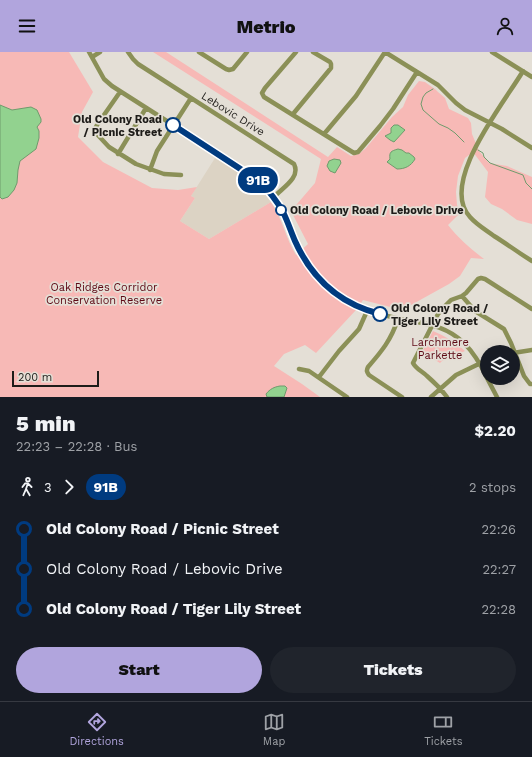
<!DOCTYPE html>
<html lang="en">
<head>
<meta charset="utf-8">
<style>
	body { margin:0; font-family:"Work Sans",sans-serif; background:#20242c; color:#f1f3f6; height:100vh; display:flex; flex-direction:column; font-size:15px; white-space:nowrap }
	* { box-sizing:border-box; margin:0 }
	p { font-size:13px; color:#9ea1a6 }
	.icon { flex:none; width:22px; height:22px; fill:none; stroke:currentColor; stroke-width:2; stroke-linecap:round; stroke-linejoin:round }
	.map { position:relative; height:345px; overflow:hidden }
	.sheet { display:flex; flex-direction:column; background:#171b24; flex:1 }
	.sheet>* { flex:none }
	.badge { padding:0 8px; border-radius:13px; font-size:14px; line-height:26px }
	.buttons { position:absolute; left:480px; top:293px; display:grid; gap:8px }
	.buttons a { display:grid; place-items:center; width:40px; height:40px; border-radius:50%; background:#171b24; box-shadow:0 4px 16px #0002; font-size:20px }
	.scale { position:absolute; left:12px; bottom:10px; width:87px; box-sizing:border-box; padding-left:4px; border:2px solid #1e1c19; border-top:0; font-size:11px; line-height:14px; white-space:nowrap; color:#1e1c19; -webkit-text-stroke:3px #e4dfd6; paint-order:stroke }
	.map>.badge { position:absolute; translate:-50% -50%; box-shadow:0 0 0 2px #fff }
	.legs { display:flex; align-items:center; gap:6px; height:44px; padding:0 16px; font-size:13px }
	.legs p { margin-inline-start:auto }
	.summary { display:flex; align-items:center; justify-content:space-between; height:68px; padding:0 16px }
	h1 { font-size:22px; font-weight:800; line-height:30px }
	.cta { display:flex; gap:8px; margin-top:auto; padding:8px 16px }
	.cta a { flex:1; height:46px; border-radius:24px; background:#b1a5dd; color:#111; font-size:16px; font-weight:800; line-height:46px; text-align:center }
	.cta a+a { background:#20242c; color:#f1f3f6 }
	ul { padding:0 16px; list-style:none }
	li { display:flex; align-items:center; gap:14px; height:40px; font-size:15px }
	li i { display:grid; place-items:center; width:6px; height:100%; margin:0 5px; background:currentColor }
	li i::after { content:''; width:10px; height:10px; margin:-5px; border:3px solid; border-radius:50%; background:#171b24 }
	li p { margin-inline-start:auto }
	li:first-child i { background:linear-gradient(#0000 50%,currentColor 0) }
	li:last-child i { background:linear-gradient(currentColor 50%,#0000 0) }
	header { display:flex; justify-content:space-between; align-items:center; height:52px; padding:0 16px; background:#b1a5dd; color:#111; font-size:18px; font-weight:800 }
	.tab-bar { display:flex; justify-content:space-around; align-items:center; height:56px; border-top:1px solid #363941; background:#171b24; font-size:11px; color:#9ea1a6 }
	.tab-bar a { display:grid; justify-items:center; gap:2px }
	.tab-bar .current { color:#b1a5dd }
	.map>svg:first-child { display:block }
	.built { fill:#dcd3c4 }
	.green { fill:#f7b9b6 }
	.water { fill:#92d28f; stroke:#6f9b6c }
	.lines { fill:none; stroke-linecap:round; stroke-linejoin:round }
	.stream { stroke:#6f9b6c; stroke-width:1 }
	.minor { stroke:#8b9057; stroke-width:4.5 }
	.line-1-casing { stroke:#fff; stroke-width:9 }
	.line-1 { stroke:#003b80; stroke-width:6 }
	.stop-1-dot { fill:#fff; stroke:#003b80; stroke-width:2 }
	.labels { text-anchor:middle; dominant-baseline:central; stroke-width:3.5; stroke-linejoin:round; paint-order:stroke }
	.street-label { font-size:11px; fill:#1e1c19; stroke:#e4dfd6 }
	.stop-label { font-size:11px; font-weight:bold; fill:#1e1c19; stroke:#e4dfd6; text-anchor:start }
	.park-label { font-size:11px; fill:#5e0915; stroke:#e4dfd6 }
</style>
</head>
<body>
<header><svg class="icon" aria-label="menu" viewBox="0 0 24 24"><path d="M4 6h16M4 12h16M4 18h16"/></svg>Metrio<svg class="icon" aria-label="person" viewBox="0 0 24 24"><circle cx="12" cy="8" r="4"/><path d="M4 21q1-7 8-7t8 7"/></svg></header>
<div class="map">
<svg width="532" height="345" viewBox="0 0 532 345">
	<rect width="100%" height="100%" fill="#e4dfd6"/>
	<path class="built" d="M215,106l38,24 12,12 6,8 -62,37 -29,-18 15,-23 -4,-2z"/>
	<path class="green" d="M0,0h69l24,40 -11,20 -4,25 25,25 49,26 26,2 19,-3 -6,9 4,2 -15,23 29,18 62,-37c11,16 15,37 25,53l12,-11 -17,-33 24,-28 6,-24 -168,-107h13l162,105 9,-10 14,9 8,-2 7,-6 26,-31 11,-10 5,-12 11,-14 6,1 11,8 2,2 7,6 4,11 19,9 3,5 1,11 7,17 10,12 18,3 25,11v47l-15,-4 -15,-11 -11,-5 -6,-7 3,-25 -15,-20 -8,6 -7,18 -2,16 1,13 3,8 -12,12c10,13 23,24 36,34l-13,-1 -11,18 -11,8 -47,26 -39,-10 -7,10 -40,43 -11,-8 -21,9 -10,12 28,18 18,13h-320z
		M433,279c12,5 22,11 32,20l-23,10 -2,2 -18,-11z"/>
	<path class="water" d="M0,53l12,5 19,-3 6,3 4,9v3l-4,5 2,4v7l-3,11 -16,12 -2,9 -1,13 -3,7 -6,7 -6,2 -2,-2z
		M394,73h4l7,5 -11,12 -4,-2 -5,-4 6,-3v-5z
		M398,97l4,1 4,3h3l5,4 1,2c-4,7 -10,10 -18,10l-10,-7 3,-3c-1,-7 1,-8 8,-10z
		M334,107l6,1 1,3 -6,10 -5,-2 -3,-5 2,-5z
		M280,334h5l2,2 -3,9h-17l-1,-3c4,-5 8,-7 14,-8z"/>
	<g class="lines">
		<path class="stream" d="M433,37l-7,4 -3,4 -2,7 2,6 16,14 9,4 7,5 9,9
			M478,98l5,3 1,4 6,6 33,12 3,8 6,6"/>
		<path class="minor" d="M89,0l15,27 8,7 130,83c6,4 12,8 18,13 9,8 18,20 23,31 5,9 8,19 12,28 9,20 22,40 40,52 19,14 39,20 61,25 26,6 47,5 68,25 10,10 17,22 23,35
			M128,0l5,7 5,5 156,100c7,14 -12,24 -21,34
			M199,0l27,17 3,1 4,-1 14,-17
			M296,0l-31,36 -3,5 2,4 90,56 4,-1 22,-26 13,-17 24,-37
			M385,0l53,33 18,18 9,7 37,19 30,19
			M492,0l40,25
			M92,5l8,-5
			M523,19c-18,31 -85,112 -53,146 7,8 16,13 24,19 13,8 25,17 38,25
			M120,40l-23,33 -2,4v3l14,15 27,17 28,10 17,1
			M293,62l38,-46v-4l-1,-2 -17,-10
			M324,82l32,-38 29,-44
			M118,102l28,-46
			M150,118l7,-19 34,-53
			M462,244l13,15 29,18 7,14 13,33 6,8h2
			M398,267c-7,21 -16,32 -30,48 -2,4 -1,5 1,8l33,22
			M513,301l19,-3
			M299,317l10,2 38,26
			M319,325l20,-26 20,-22 8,-18
			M487,326l10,19
			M431,345l25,-22 31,-15
			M447,345c-6,-8 -13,-15 -20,-21 -5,-5 -11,-7 -14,-13l25,-49 5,-6 8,-8 11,-4 4,-3 12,-14 3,-1 4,1 47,30"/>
	</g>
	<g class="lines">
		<defs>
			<path id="line-1" d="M173,73l86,56c9,9 18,20 24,31 5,10 8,20 12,29 17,38 45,63 85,73"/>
		</defs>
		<use href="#line-1" class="line-1-casing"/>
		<use href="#line-1" class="line-1"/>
	</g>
	<g class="stop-1-dot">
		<circle cx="173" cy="73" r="7"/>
		<circle cx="281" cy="158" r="5"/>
		<circle cx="380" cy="262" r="7"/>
	</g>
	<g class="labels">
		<g class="street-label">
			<text transform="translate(233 62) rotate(32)">Lebovic Drive</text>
		</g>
		<g class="stop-label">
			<text x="162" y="67" text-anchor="end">Old Colony Road<tspan x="162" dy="13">/ Picnic Street</tspan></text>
			<text x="290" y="158">Old Colony Road / Lebovic Drive</text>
			<text x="391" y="256">Old Colony Road /<tspan x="391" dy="13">Tiger Lily Street</tspan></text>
		</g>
		<g class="park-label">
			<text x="104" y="235">Oak Ridges Corridor<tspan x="104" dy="13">Conservation Reserve</tspan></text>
			<text x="440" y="290">Larchmere<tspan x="440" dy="13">Parkette</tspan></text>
		</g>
	</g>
</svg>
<div class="buttons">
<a><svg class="icon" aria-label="layers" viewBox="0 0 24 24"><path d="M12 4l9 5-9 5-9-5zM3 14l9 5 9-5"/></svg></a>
</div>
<div class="scale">200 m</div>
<b class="badge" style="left:258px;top:128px;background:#003b80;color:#fff">91B</b>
</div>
<section class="sheet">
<div class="summary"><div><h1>5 min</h1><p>22:23 – 22:28 · Bus</p></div><b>$2.20</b></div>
<div class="legs"><svg class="icon" aria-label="walk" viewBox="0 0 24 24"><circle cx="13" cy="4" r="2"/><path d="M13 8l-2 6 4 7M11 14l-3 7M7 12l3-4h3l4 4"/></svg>3<svg class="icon" aria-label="forward" viewBox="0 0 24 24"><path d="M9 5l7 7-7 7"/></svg><b class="badge" style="background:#003b80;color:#fff">91B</b><p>2 stops</p></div>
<ul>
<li><i style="color:#003b80"></i><b>Old Colony Road / Picnic Street</b><p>22:26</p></li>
<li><i style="color:#003b80"></i><span>Old Colony Road / Lebovic Drive</span><p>22:27</p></li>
<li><i style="color:#003b80"></i><b>Old Colony Road / Tiger Lily Street</b><p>22:28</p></li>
</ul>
<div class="cta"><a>Start</a><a>Tickets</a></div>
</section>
<nav class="tab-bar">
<a class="current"><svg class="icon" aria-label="directions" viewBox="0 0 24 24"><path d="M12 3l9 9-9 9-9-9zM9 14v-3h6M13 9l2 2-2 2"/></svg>Directions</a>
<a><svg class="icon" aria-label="map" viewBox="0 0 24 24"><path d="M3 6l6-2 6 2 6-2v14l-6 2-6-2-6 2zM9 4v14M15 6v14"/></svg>Map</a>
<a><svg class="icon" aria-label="tickets" viewBox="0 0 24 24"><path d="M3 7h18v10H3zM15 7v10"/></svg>Tickets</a>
</nav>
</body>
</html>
